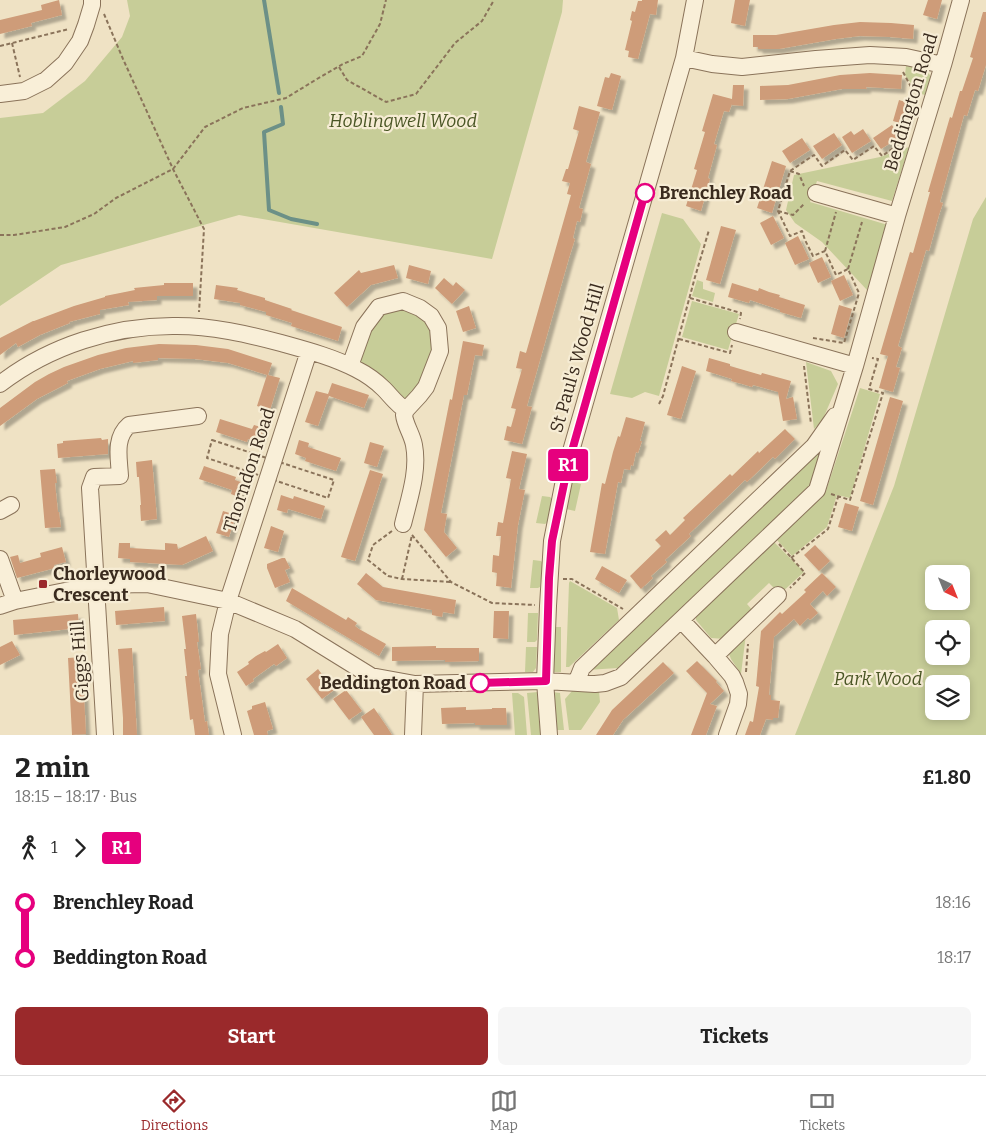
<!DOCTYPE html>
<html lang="en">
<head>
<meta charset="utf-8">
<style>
	body { margin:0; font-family:Bitter,serif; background:#f6f6f6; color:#222; height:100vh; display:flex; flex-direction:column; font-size:19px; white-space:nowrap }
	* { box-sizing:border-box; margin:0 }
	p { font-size:16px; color:#767676 }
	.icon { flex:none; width:28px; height:28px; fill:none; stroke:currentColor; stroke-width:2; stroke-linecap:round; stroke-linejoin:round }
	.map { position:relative; height:735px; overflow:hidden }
	.drawer { display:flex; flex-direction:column; background:#fff; flex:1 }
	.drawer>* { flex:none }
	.badge { padding:0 10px; border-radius:4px; font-size:18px; line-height:32px }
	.needle { width:32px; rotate:137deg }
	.tools { position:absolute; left:925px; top:565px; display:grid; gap:10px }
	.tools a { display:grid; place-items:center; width:45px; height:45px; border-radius:8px; background:#fff; box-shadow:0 2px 8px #0003; font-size:25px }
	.map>.badge { position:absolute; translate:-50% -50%; box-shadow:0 0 0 2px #fff }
	.legs { display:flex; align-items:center; gap:8px; height:55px; padding:0 15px; font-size:16px }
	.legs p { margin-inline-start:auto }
	.head { display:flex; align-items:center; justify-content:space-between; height:85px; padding:0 15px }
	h1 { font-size:28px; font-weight:700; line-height:38px }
	.cta { display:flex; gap:10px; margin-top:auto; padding:10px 15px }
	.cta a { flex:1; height:58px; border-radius:8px; background:#9a292b; color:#fff; font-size:20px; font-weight:700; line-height:58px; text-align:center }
	.cta a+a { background:#f6f6f6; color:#222 }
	ul { padding:0 15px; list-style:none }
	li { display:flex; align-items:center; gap:18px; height:55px; font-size:19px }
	li i { display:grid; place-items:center; width:8px; height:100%; margin:0 6px; background:currentColor }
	li i::after { content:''; width:12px; height:12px; margin:-6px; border:4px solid; border-radius:50%; background:#fff }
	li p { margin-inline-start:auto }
	li:first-child i { background:linear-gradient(#0000 50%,currentColor 0) }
	li:last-child i { background:linear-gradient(currentColor 50%,#0000 0) }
	.menu { display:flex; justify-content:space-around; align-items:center; height:70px; border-top:1px solid #e0e0e0; background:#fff; font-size:14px; color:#767676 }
	.menu a { display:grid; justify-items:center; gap:2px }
	.menu .on { color:#9a292b }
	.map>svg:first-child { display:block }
	.green { fill:#c7cd98; fill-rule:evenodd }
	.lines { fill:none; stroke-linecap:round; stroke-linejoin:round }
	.stream { stroke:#6c9087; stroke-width:4 }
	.building { fill:#ce9c79; filter:url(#shadow) }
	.minor-casing { stroke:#8a735a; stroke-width:18 }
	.path { stroke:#8a735a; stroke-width:2; stroke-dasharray:4 2.5; stroke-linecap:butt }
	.minor { stroke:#f9efd8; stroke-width:16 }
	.line-1-casing { stroke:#fff; stroke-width:11 }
	.line-1 { stroke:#e6007e; stroke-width:8 }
	.stop-1-dot { fill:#fff; stroke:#e6007e; stroke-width:2.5 }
	.poi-dot { fill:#9a292b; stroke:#f6ecd4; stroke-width:2 }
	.labels { text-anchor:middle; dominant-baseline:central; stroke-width:4.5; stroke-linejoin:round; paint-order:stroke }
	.street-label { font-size:18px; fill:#3a2b1e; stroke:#f6ecd4 }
	.park-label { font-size:18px; font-style:italic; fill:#4a5625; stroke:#f6ecd4 }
	.stop-label { font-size:18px; font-weight:bold; fill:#3a2b1e; stroke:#f6ecd4; text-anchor:start }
	.poi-label { font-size:18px; font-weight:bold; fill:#3a2b1e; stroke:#f6ecd4; text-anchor:start }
</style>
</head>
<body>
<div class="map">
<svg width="986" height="735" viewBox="0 0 986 735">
	<defs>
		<filter id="shadow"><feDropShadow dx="4.5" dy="4.5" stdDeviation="1" flood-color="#0004"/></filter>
	</defs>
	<rect width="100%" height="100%" fill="#efe2c4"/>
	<path class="green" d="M127,0h436l-1,12 -70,247 -253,-44 -178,50 -61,41v-188l43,-5 42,-32 37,-44 8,-21z
		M906,66l20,3 5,8 -6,18 -7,-2 -13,-18z
		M909,147l-17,54 -75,-20 -7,21 78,23 -21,65 -45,-48 -27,-19 -9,-13 8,-35 86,-18z
		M986,197v538h-191l99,-249 79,-267zM934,574h27v27h-27zM934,629h27v27h-27zM934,684h27v27h-27z
		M662,213l21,6 18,25 -42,152 -14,-4 -13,6 -22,-4z
		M697,280l6,2v7l12,4 -2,9 -21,-6z
		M692,301l47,13 -11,36 -46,-13z
		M394,305l35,15 7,16 -5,35 -19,25 -8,3 -45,-38 12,-36z
		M806,362l25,9 7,13 -16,37 -8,8z
		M860,388l20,6 -30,104 -13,-3 -10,32 -35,29 -16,-17 50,-48z
		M830,433l-17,53 -195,182 -31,2z
		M573,482l8,2 -6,27 -9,-2 5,-26z
		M542,496l8,1 3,3 -4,21 -4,3 -9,-1z
		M774,542l30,30 -24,22 -11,-11 -22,21 7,8 -29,27 -14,-1 -15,-18v-4z
		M533,560l8,1 2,2 -3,24 -2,1h-8z
		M570,581l47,27 2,12 -50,47h-3l3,-84z
		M528,613h10l-1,27 -2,2h-8z
		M552,627h9v45h-10z
		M746,634l-5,40 -10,-15 -2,-5z
		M526,647h11l-1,21 -3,4h-8z
		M572,691h27l1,11 -19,28h-12l-4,-31z
		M538,692l4,43h-11l-4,-42z
		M552,692l8,1 4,37h-10z
		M512,693h6l6,4 3,38h-12z"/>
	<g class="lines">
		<path class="stream" d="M264,0l15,93
			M281,107l2,17 -19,8 5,78 22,9 26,5"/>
	</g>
	<path class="building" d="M59,0l3,15 -31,8 1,3 -32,8v-14l42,-10 -1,-5z
		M642,0h16l-2,15 -6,-1 -12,45 -10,-2 1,-6 -4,-1 7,-29 -2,-1 2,-9 3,1 3,-11h4z
		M735,0h15l-5,26 -14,-3z
		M928,0h14l-5,19 -14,-4z
		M983,12h3v53l-8,26 -3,-1 -8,26 -3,-1 -24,87 3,1 -4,12 -10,36 -3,-1 -28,96 4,2 -6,19 4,1 -7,24 -14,-4 9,-32 -8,-2 30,-102 3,1 17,-61h-2l22,-75 2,1 8,-27h2l11,-33 -3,-1z
		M860,22l31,1 23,2 -1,14 -23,-2 -30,-1 -24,3 -57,10h-21v-2h-5v-12h23l58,-10z
		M611,73l10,3 -9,34 -15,-4 8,-29 4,1z
		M870,73l32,2 -1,14 -35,-2 1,2h-25l-54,10 -28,1v-14l28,-1 52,-10z
		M733,85h11l-1,21 -11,-1v-1l-3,8 -5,-1 -10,33 3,1 -9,33 2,1 -9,32 -15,-5 11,-36 -3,-1 11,-37 -3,-1 11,-37 19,5z
		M899,100l13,4 -6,21 -13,-4z
		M579,106l21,6 -14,50 5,2 -12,44 4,1 -3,13 -3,-1 -4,17 2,1 -6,19 -42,148 5,1 -10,37 -18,-4 3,-14 4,1 5,-18 -5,-1 11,-39 -6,-1 4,-17 6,2 45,-158 -4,-1 3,-11 -8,-2 4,-12h2l11,-38 -6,-2z
		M892,125l8,12 -19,12 -8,-11z
		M863,129l8,12 -19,12 -10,-16 9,-6 3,4z
		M834,133l8,12 -20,14 -9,-13z
		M802,138l8,12 -20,13 -8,-12z
		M772,161l14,5 -14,47 -15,-5z
		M773,216l11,22 -13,7 -11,-22z
		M721,226l15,4 -16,54 -14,-4z
		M798,236l11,23 -14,6 -10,-22z
		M822,257l9,20 -13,6 -9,-20z
		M394,265l4,13 -27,7 -24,22 -13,-14 25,-23 2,3z
		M409,265l22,6 -3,13 -22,-6z
		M844,275l9,20 -13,6 -9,-20z
		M444,278l9,8 3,-4 9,8 -13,14 -17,-16z
		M164,283h29v13h-36v4l-29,2 1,3 -29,5v4l-31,8 1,1 -30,12 -22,12 -2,-4 -16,12v-17l33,-17h1l40,-15 31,-9v-1l30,-6 -1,-2 30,-3z
		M732,283l26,8 1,-3 10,4 11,3 -1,2 26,8 -4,13 -21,-6v-2l-30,-10 -1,3 -21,-6z
		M216,285l22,3 -1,2 28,8v2l27,9 -1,1 51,17 -4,14 -47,-15 1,-3 -26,-8v-3l-26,-7v-2l-26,-4z
		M839,305l13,4 -8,29 -13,-4z
		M469,306l7,22 -13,4 -7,-21z
		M463,341l21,4 -2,11 -7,-1 -8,40h-3l-23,118 6,1 -3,18 13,16 -11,9 -22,-27 26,-131 2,1z
		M159,344l37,1 32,4 44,14 -4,12 12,3 -10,32 -13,-4 10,-31 -39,-12 -33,-4 -37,-1v2l-25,3v-2l-33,8 -33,12 1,2 -31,16 -37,27v-18l35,-26 14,-8 15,-7 34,-12 28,-7z
		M709,358l21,6v2l31,9 1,-2 29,8 -5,18 7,-2 4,22 -14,2 -5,-29 -25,-7 -1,2 -10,-3 -11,-3 1,-2 -26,-8z
		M682,366l14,5 -15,48 -14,-4z
		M332,383l37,12 -5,13 -35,-12 -11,30 -13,-4 11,-31 12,3z
		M890,397l13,4 -30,104 -13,-4z
		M626,417l19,5 -5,19h2l-4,12 -2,-1 -3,14 -2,-1 -1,5 -6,-1 -3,14 -3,-1 -13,72 -15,-2 12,-69 3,1 8,-32 5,-16 2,1z
		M220,419l32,10 2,-4 10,3 -5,15 -11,-4 -1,3 -31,-10z
		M785,429l10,10 -20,20 -2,-2 -26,25 -2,-2 -56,54 2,2 -26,24 2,2 -16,14 2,2 -12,11 -11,-13 31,-30 -6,-6 11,-10 4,5 15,-15 -2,-2 47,-44 2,2 26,-25 1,2z
		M101,438l1,2 6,-1v15l-50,4 -1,-14 6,-1v-2z
		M299,440l10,3 -1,4 33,11 -5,13 -31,-10 1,-3 -11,-4z
		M370,442l14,4 -7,21 -13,-4z
		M512,451l15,3 -8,35 6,1 -7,35 -7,63 -15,-2 1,-13 -5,-1 1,-17 6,1 2,-20h-5l2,-14 5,1 8,-44 -5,-1z
		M152,460l5,59 -16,2 -1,-16h1l-2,-28h-2l-1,-15z
		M204,466l32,11 -1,3 11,4 -5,14 -10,-4 1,-4 -33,-11z
		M55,469l2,14h-2l3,29h1l2,15 -16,1 -5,-58z
		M370,470l13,4 -28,87 -14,-4z
		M281,495l12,4 1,-3 31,10 -4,13 -33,-10 -1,4 -10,-3z
		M845,503l14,4 -7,24 -14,-4z
		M223,511l13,4 -7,22 -13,-4z
		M271,526l13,5 -6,21 -14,-4z
		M206,536l7,15 -31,14 -52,-3v-3l-12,-1 1,-15h11v5l35,2v-7l12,1 1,5z
		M815,545l15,16 -11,10 -15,-16z
		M62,547l4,15 -12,3 1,3 -38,10 -7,-21 8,-2 2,8 21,-6 -1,-4z
		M282,558h3l5,10 -5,2 5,12 -15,6 -8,-20v-4z
		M602,566l25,14 -8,13 -24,-14z
		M366,573l17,14 73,13 -2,14 -11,-2 -1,5 -10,-2v-5l-56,-10 -19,-16z
		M822,573l14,14 -9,9 -4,-5 -13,13 8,9 -8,7 -2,-2 -8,8 -6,-7 -20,18 -5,58h2v5l9,1 -2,17h-5v2l-7,-1 -6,16h-15l5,-14 3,1 6,-35 -3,-1 5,-55 19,-19 2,2 24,-22 -2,-2z
		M292,588l54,32 2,-3 9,6 -2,3 4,3 27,15 -7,12 -93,-55z
		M164,607l1,14 -49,4 -1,-14z
		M494,611h15l-1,28 -15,-1z
		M78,614l1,14 -65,7 -1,-15z
		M196,614l3,28h-2l4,27 -3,1 7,52 2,-1 2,14h-14l-2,-16 -3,1 -5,-44h2l-3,-27h2l-4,-33z
		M12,641l8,14 -20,10v-18z
		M278,644l9,14 -11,8 -2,-2 -21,15 1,2 -8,5 -9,-14 12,-8 -1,-2 8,-6 9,-5 1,1z
		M436,646v2h43v13l-34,1v-2l-53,1v-14z
		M132,648l5,87h-14v-17l-5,-69z
		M82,657l4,77 -14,1 -4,-77z
		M697,661l20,20 -1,1 8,9 -14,13 7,2 -11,29h-15l16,-42 -21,-22z
		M663,662l11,11 -51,47 -10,15h-17l16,-25z
		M318,669l16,21 -12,9 -16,-20z
		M346,690l16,21 -13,9 -16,-21z
		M265,702l8,27 -6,2 1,4h-14l-7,-24 5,-2v-3z
		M466,707v3l26,-1v-1h14l1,17h-32v-2l-33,1 -1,-16z
		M374,708l13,19 5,8h-18l-13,-18z"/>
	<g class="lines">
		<defs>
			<path id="minor" d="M684,58l28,6 30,3 74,-8 54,-4 36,2 37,8
				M0,94l24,-3 22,-11 19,-17 15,-22 6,-16 6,-20v-5
				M816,193l81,23
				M736,332l119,34
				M350,366l14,-39 15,-20 24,-6 17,7 11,8 7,12 2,23 -14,36 -7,9 -13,14 -2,5c1,10 8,19 10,30 5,26 -5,54 -11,79
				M0,384c49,-38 114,-59 177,-58 35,0 70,8 104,17 25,7 52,14 75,26 10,5 20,12 28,20 7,7 13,16 22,21
				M0,511l11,-6
				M0,559l15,42
				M0,606l15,-5 80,-16 52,-1 81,17 67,28 76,47 44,8 130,-3 50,3 10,-1 16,-6 196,-187 38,-124 42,-150 46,-151 18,-65
				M681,620l34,36 17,20 3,6 4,12 -1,10 -11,31
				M715,656l63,-61
				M576,683l6,-15 232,-222 21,-30
				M105,735l-15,-247 4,-11 26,-1c-1,-18 -6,-38 9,-51l69,-9
				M233,735l-15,-61 2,-40 8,-33 81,-250
				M413,735l2,-51
				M549,735l-4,-54 3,-75 4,-65 15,-76 117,-407 11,-58"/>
		</defs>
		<use href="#minor" class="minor-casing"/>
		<path class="path" d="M104,14l19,45 50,110 31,60 -5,83
			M12,43l8,34
			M0,46l69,-17
			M339,67l8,13 39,22 30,-8 39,-51 27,-22 12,-21
			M903,72l13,24
			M790,171l9,3 5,12
			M778,211l15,4 12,-12
			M0,235h14l51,-8 29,-13 22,-16 57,-29 32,-42 38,-19 43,-10 31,-19 26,-15 19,-8 18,-32 6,-24
			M825,251l11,-39
			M848,269l14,-47
			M690,298l51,15 -1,6
			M813,338l31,5 15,-50 -11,-24 -12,6 -11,-24 -12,5 -8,-16 -3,-9 -12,5 -12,-25 12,-40 24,-16 8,11 23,-16 8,10 21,-14 8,10 22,-15 11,-45
			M679,339l51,14 2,-8
			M804,366l7,58
			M659,404l4,-8 32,-119 14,-47
			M212,440l122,40 -6,18 -121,-40z
			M831,494l19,6 33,-107 -14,-4 9,-30 -6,-1
			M392,531l-19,14 -5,15 20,16 14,3 49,3
			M412,535l39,47 41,21 43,2
			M779,544l26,29 -15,15
			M791,558l37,-29 10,-32
			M402,579l10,-44
			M563,579h9l51,30
			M746,672l2,-28"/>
		<use href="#minor" class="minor"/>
	</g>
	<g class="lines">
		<defs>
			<path id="line-1" d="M480,683l66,-2 3,-103 3,-37 16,-76 77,-272"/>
		</defs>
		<use href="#line-1" class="line-1-casing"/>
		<use href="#line-1" class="line-1"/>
	</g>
	<g class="stop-1-dot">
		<circle cx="645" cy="193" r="9"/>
		<circle cx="480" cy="683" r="9"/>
	</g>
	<rect class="poi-dot" x="38" y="579" width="10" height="10" rx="2.5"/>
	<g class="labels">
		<g class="street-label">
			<text transform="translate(911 102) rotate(-73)">Beddington Road</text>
			<text transform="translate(577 358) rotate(-74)">St Paul's Wood Hill</text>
			<text transform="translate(249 470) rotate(-72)">Thorndon Road</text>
			<text transform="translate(80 661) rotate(-94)">Giggs Hill</text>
		</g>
		<g class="park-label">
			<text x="403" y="121">Hoblingwell Wood</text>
			<text x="878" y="679">Park Wood</text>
		</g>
		<g class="stop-label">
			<text x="659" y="193">Brenchley Road</text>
			<text x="466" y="683" text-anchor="end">Beddington Road</text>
		</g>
		<g class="poi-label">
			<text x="53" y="574">Chorleywood<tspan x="53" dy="21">Crescent</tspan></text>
		</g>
	</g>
</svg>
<div class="tools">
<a><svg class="needle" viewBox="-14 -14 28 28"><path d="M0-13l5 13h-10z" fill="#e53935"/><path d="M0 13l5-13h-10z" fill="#767676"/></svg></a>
<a><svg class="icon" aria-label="locate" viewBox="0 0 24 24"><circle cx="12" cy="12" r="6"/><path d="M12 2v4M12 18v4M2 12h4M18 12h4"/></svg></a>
<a><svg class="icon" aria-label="layers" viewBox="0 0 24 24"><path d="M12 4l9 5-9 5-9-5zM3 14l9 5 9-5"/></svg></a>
</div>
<b class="badge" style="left:568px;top:465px;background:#e6007e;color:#fff">R1</b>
</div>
<section class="drawer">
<div class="head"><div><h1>2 min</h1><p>18:15 – 18:17 · Bus</p></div><b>£1.80</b></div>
<div class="legs"><svg class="icon" aria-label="walk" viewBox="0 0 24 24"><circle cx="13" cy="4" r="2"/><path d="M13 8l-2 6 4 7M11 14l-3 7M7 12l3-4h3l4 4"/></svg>1<svg class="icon" aria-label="forward" viewBox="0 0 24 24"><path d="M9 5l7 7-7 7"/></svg><b class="badge" style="background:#e6007e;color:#fff">R1</b></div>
<ul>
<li><i style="color:#e6007e"></i><b>Brenchley Road</b><p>18:16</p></li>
<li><i style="color:#e6007e"></i><b>Beddington Road</b><p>18:17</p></li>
</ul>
<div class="cta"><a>Start</a><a>Tickets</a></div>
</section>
<nav class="menu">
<a class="on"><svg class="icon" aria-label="directions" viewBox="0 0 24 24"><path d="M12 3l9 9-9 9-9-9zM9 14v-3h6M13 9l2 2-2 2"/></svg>Directions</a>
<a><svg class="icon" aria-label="map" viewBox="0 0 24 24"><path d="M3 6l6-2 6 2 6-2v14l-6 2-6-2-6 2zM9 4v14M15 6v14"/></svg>Map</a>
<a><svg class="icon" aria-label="tickets" viewBox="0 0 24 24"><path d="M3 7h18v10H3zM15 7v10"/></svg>Tickets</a>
</nav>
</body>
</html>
